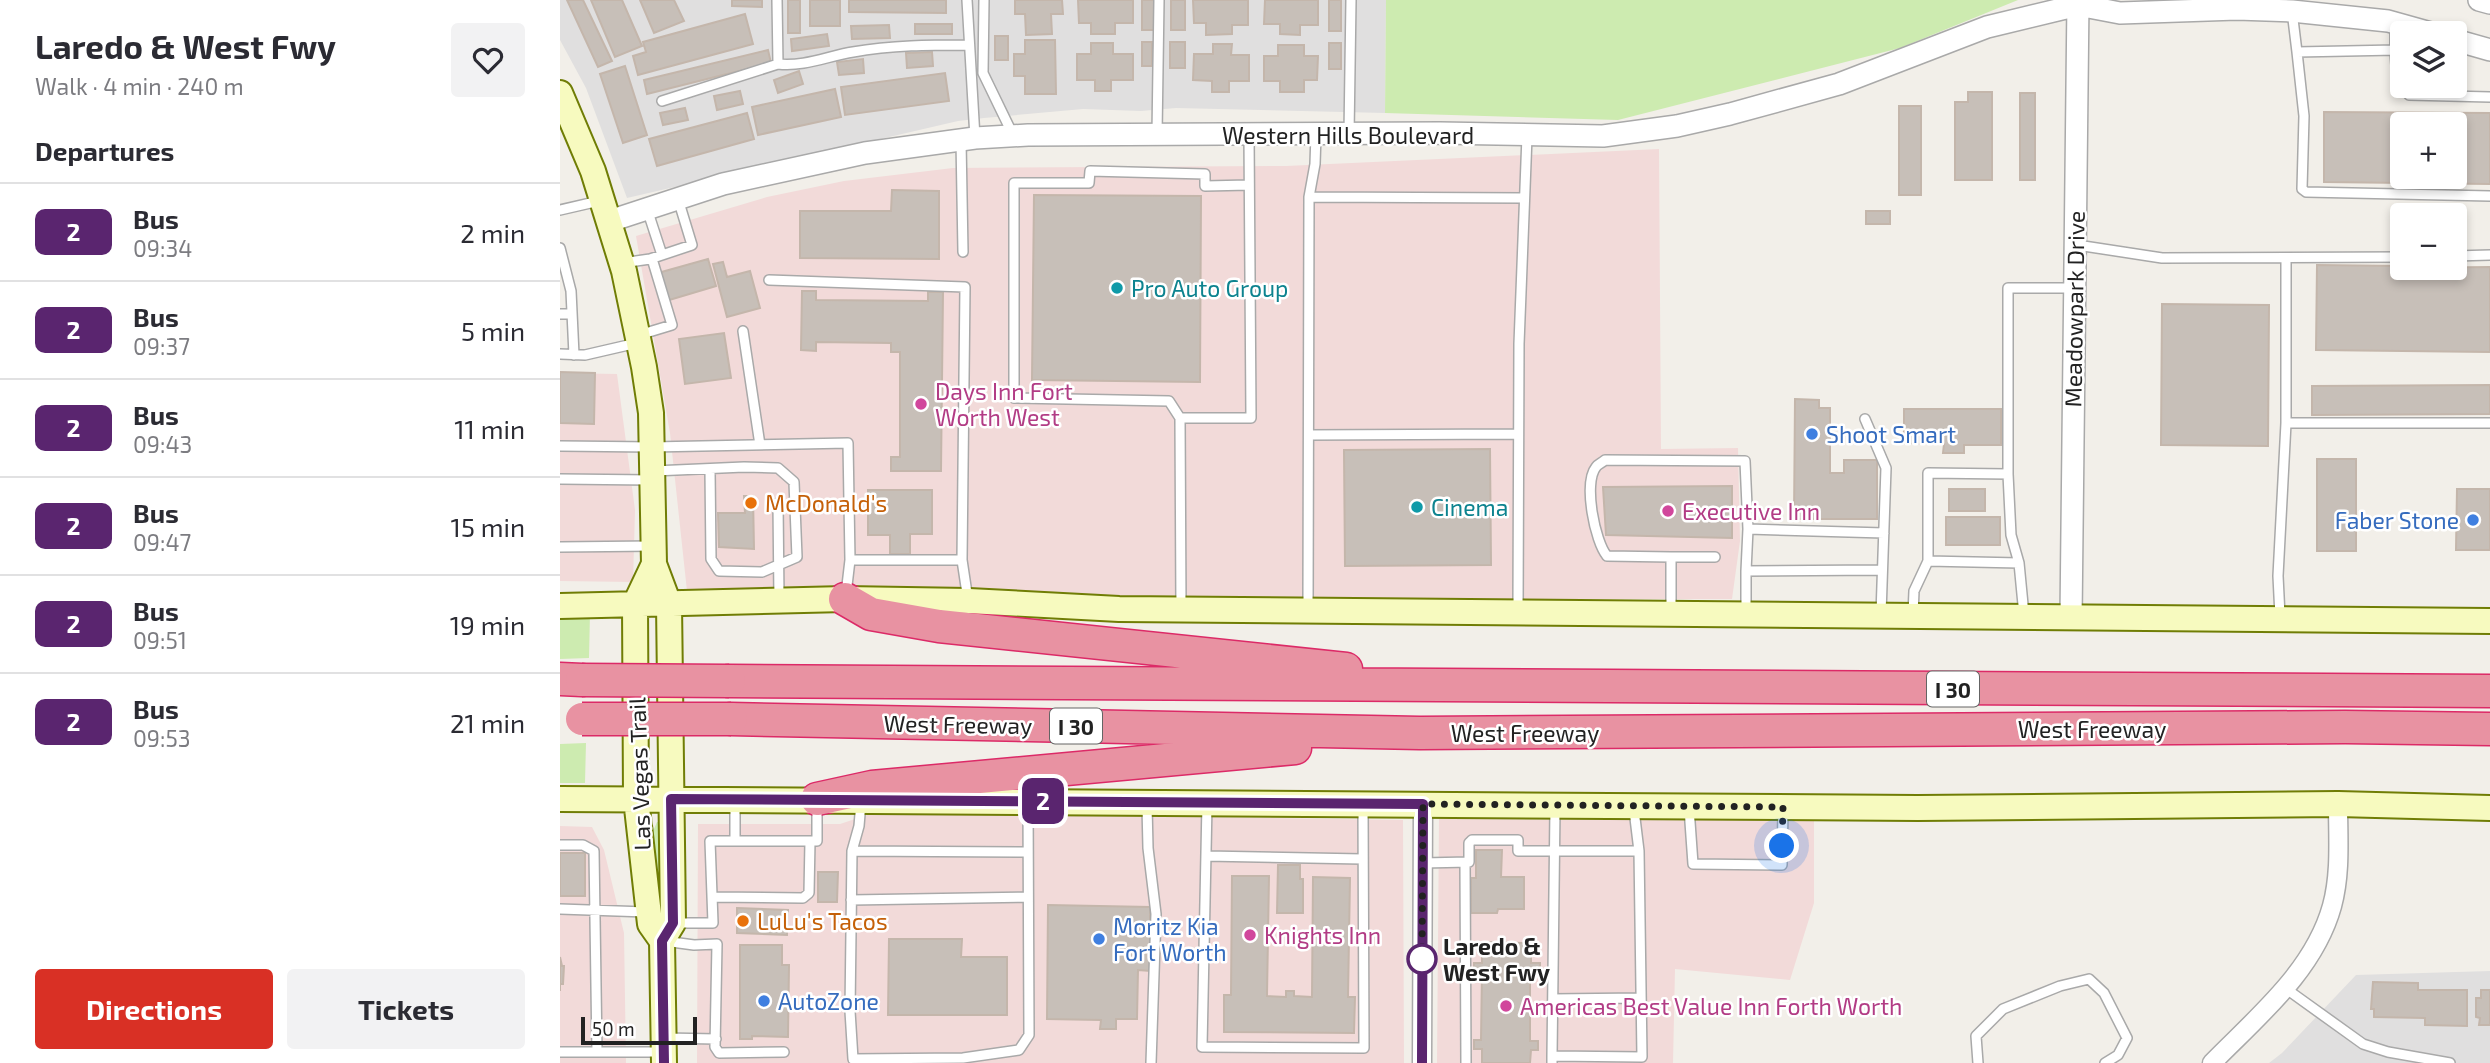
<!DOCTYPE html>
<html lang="en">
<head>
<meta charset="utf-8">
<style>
	body { margin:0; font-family:"Exo 2",sans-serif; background:#f2f2f3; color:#2b2b33; height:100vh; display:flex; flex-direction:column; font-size:26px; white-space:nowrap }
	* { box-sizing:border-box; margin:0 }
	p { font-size:23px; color:#7c7c81 }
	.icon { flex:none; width:38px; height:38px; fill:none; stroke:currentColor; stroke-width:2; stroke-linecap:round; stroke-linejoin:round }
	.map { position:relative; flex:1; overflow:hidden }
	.sheet { display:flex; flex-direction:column; background:#fff; width:560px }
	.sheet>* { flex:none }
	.badge { padding:0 14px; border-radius:10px; font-size:24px; line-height:46px }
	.fabs { position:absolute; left:1830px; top:21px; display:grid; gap:14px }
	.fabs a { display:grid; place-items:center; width:77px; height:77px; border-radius:7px; background:#fff; box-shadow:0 4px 10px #0003; font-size:35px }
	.scale { position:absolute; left:21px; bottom:18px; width:116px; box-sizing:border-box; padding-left:7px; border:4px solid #222; border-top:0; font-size:19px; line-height:24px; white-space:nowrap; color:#222; -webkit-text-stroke:5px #fff; paint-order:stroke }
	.you { position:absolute; width:35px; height:35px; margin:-18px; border:5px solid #fff; border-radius:50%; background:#1a73e8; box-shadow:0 0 0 10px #1a73e833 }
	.map>.badge { position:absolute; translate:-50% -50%; box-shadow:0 0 0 4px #fff }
	h2 { padding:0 35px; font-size:26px; line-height:63px }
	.round { display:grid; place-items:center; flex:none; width:74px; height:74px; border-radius:7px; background:#f2f2f3 }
	.summary { display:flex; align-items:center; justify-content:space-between; height:119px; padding:0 35px }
	h1 { font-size:33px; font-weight:700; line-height:52px }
	.action { display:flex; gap:14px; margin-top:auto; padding:14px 35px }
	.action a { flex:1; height:80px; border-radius:7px; background:#d93025; color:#fff; font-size:28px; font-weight:700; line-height:80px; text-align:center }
	.action a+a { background:#f2f2f3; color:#2b2b33 }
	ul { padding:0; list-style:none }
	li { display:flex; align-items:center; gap:21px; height:98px; padding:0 35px; border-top:2px solid #e1e1e2 }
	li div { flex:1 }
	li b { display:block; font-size:26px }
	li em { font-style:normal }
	li .badge { min-width:77px; font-weight:700; text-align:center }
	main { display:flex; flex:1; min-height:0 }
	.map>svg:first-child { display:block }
	.residential { fill:#e0dfdf }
	.commercial { fill:#f2dad9 }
	.grass { fill:#cdebb0 }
	.building { fill:#c7bfb8; stroke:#c4b6ab; stroke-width:2; fill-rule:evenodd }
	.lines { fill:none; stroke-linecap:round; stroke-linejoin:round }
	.service-casing { stroke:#a9a9a9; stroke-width:12 }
	.minor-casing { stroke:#a9a9a9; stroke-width:21 }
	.tertiary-casing { stroke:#a9a9a9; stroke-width:24 }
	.secondary-casing { stroke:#707d05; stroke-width:28 }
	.motorway-casing { stroke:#dc2a67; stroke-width:35 }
	.service { stroke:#fff; stroke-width:9 }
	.minor { stroke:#fff; stroke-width:18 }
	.tertiary { stroke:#fff; stroke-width:21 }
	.secondary { stroke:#f7fabf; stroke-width:24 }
	.motorway { stroke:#e892a2; stroke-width:32 }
	.motorway-bridge-casing { stroke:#dc2a67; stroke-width:35; stroke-linecap:butt }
	.motorway-bridge { stroke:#e892a2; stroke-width:32 }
	.line-casing { stroke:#fff; stroke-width:16 }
	.line { stroke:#5a256f; stroke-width:10 }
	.walk { stroke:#222; stroke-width:7; stroke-dasharray:0 12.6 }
	.culture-dot { fill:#0f9aa8; stroke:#fff; stroke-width:2.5 }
	.hotel-dot { fill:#d1479c; stroke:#fff; stroke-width:2.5 }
	.shop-dot { fill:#3f7fe0; stroke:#fff; stroke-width:2.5 }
	.food-dot { fill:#e8710a; stroke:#fff; stroke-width:2.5 }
	.stop-dot { fill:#fff; stroke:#5a256f; stroke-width:3.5 }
	.labels { text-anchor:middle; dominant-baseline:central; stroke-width:5; stroke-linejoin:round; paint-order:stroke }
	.shield { fill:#fff; stroke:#646464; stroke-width:2 }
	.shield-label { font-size:21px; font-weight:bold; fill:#222 }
	.street-label { font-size:23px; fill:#222; stroke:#fff }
	.culture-label { font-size:23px; fill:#0d838f; stroke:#fff; text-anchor:start }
	.hotel-label { font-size:23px; fill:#b23c85; stroke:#fff; text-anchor:start }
	.shop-label { font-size:23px; fill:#366cbe; stroke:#fff; text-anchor:start }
	.food-label { font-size:23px; fill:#c56008; stroke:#fff; text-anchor:start }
	.stop-label { font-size:23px; font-weight:bold; fill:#222; stroke:#fff; text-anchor:start }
</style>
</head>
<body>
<main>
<section class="sheet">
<div class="summary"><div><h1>Laredo &amp; West Fwy</h1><p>Walk · 4 min · 240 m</p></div><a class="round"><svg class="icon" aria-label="heart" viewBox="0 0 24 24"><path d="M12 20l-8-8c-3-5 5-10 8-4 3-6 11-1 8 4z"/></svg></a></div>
<h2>Departures</h2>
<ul>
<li><span class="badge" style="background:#5a256f;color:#fff">2</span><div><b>Bus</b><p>09:34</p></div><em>2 min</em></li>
<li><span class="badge" style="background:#5a256f;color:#fff">2</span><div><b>Bus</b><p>09:37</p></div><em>5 min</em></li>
<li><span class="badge" style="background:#5a256f;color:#fff">2</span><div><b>Bus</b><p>09:43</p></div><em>11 min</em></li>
<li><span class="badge" style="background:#5a256f;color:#fff">2</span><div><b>Bus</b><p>09:47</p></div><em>15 min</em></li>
<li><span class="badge" style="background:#5a256f;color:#fff">2</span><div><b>Bus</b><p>09:51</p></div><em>19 min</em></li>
<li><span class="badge" style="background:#5a256f;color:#fff">2</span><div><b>Bus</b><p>09:53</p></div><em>21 min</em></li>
</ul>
<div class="action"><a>Directions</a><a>Tickets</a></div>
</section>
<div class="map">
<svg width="1930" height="1063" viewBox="0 0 1930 1063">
	<rect width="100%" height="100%" fill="#f2efe9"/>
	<path class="residential" d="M0,0h826l-1,113 -209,-5 -35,3 -58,-2 -99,9 -26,3 -331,77 -41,-110 -26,-48z
		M1930,971v92h-221l13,-10 74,-78z"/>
	<path class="commercial" d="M1099,149l2,300 77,-1 2,93 -8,58h-443l-308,-6 -294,-2 -17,-158 -34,-197 131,-39 77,-16 109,-13 333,-2z
		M0,373l57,1 18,136 -2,72 -73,-1z
		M316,812l527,8 1,243h-707l1,-239h142z
		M879,819l375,1v83l-24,77 -115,-11 -2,94h-236z
		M0,826l32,1 12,23 20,83 2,130h-66z"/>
	<path class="grass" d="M826,0h632l-118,48 -282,72 -233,-7z
		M30,613l-1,45 -29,1v-45z
		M26,743l-1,40h-25v-39z
		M91,822l3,7 3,-7h9l-3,72 -4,1z"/>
	<path class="building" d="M7,0h16l29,61 -14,6z
		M31,0h31l20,46 -27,11z
		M80,0h34l10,21 -30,12z
		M172,0h30v7l-30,-1z
		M228,0h12v33h-12z
		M250,0h30v26h-30z
		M289,0h97v13l-97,-1z
		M455,0h47l1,14h-12l1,20 -26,1 -1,-21h-10z
		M518,0h55v23h-18v11h-24v-11h-12z
		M582,0h12v30h-12z
		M611,0h14v30h-14z
		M633,0h55v25h-16v9l-26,1v-12h-12z
		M705,0h53v25h-18v10l-20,-1v-10h-16z
		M769,0h12v31h-12z
		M185,14l8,30 -115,31 -5,-19 13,-4 -3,-10z
		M355,24h37v10h-37z
		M329,25l1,13 -38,1 -1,-13z
		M267,34l2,12 -37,5 -1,-12z
		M435,36h13v24h-13z
		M465,40h30l1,54h-31v-18h-11v-22h11z
		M582,42h10v24h-10z
		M610,42h15v26h-15z
		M531,43h22v11h20v26h-22v11h-16v-11h-18v-26h14z
		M769,43h12v26h-12z
		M653,44h19l-1,11h18v26h-20v11h-17v-11l-19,-1 1,-26h19z
		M718,45h26v11h14l-1,24h-13v12h-24v-11h-16v-25h14z
		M208,50l3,13 -124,31 -3,-14z
		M372,52l1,14 -26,2 -1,-15z
		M303,59l1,14 -25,2 -2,-13z
		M65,66l22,69 -24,8 -23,-69z
		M239,71l4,13 -25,9 -4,-13z
		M385,73l4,28 -104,14 -4,-28z
		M275,89l6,28 -83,18 -6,-28z
		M180,91l3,13 -26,6 -3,-14z
		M1408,92h24v88h-37v-78h13z
		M1460,93h15v87h-15z
		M1339,106h22v89h-22z
		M125,108l3,12 -25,5 -3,-12z
		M1764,112l166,1v71l-166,-2zM1843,124h52v53h-52z
		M187,113l7,26 -97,27 -8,-27z
		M332,190l47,1v68l-139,-1v-47h91z
		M474,195l167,1 -1,186 -168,-2z
		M1306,211h24v13h-24z
		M148,259l8,27 -50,15 -8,-28z
		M163,262l4,15 23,-6 10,37 -33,9 -14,-53z
		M1757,265l86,1v2l87,-1v85l-174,-2z
		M242,291h14v9l112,1v-9h15l-2,179h-50v-14h9v-105h-9v-9l-75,-1v9l-15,-1z
		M1602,304l107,1 -1,141 -107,-1z
		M164,333l7,45 -46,6 -6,-45z
		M0,372l35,1 -1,51 -34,-1z
		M1930,385v29l-178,1v-29z
		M1235,399l24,1v8h11v65h14v-13h33v59h-83z
		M1344,409h97v36h-37v8h-21l1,-9 -40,-1z
		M930,449l1,116 -146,1 -1,-116z
		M1757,459h39v92h-39z
		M1172,486v52l-126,-3 -3,-48z
		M1389,489h36v22h-36z
		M1897,489h33v61h-34z
		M308,490h64v44h-22v20h-20v-19h-22z
		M184,496h9l1,53 -35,-2 -1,-34h27z
		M1386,517h54v28h-54z
		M916,850h26l-1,27h23v32h-26l-1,4h-26v-35h5z
		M0,853h25v43h-25z
		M718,865h22v14h3v34h-26z
		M258,872h20l-1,30h-19z
		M672,876h37l-2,120 19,1v-6h8v5l18,1 1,-120 37,1 -2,119h7l-1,36 -130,-1v-37h7z
		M488,905l102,2v64l-12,-1 -1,49h-21v10h-16l1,-9 -54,-1z
		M177,908l51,2 -1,25 -50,-2z
		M329,939h73l-1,18h46v58h-119z
		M922,942l49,1v20h9v10h-10v68h8v9h-7l-1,13h-48v-14h-8v-9h7l1,-68 -8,-1v-8h8z
		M180,945h42v20h7l-1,72 -36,-1v3h-12z
		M0,957l2,9h2l-1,18h-3v7z
		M1813,982l45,1v7h49v36l-42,-1v-7l-51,-1v-8h-3z
		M1921,990h9v35h-11l1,-7 -4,-1v-19h5z"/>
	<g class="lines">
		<defs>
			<path id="service" d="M407,0l8,138
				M424,0l-1,73 30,62
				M1732,11l5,41 99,-2
				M1835,24c1,22 -4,54 14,71l81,2
				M1737,52l7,64 -2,73 4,3 184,4
				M218,64c26,3 50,-8 75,-12 39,-7 77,-7 116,-7
				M102,101l116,-37 -1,-64
				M597,134l2,-134
				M789,134l2,-134
				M401,141l2,111
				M749,197l215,1
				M87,209l15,46
				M0,210l39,-9
				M1517,245l85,13 241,-1
				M0,248l11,43 3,64
				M1895,256l35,-1
				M1726,258v165
				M90,259l42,-14 -14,-46
				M62,263l28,-4 3,3 19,63 -33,10
				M209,280l196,7 -3,273h-112
				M0,314h12
				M183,331l17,114
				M0,354l25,1 52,-12
				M620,418l-11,-17 -155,-3v-215h75l1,-12 115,3v12l44,-1
				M1305,419l21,49 -5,146
				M749,435l208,-1
				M0,446l92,1 196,-4 2,117 -4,34
				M94,471l90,-4 34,1 16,14 3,75 -35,15 -43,-1 -8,-12 -1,-89
				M1448,474v-186h67
				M0,479l91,1
				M218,503l1,96
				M0,547l93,-1
				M1111,557h44
				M402,560l6,40
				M1368,561l91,2
				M1321,570l-135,1 2,-42 136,4
				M621,608l-1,-190h71l-2,-283
				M748,609l1,-412 6,-33 1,-30
				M958,610l1,-266 8,-208
				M1186,611v-40
				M1111,612v-55l-64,-1c-12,-14 -24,-73 -11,-89 2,-3 6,-4 9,-7l140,1 3,68
				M1353,614l1,-23 14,-30v-88l80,1 3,61 8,28 5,52
				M1720,616l-2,-40 8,-153h204
				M301,802l-2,24 -7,25 -2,160 3,48 110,-1 56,-8 10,-15 -1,-233
				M647,804l-5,243 162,1 -1,-242
				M587,806l1,42 8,66 -5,149
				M1129,808l4,56 89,1 1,-54
				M175,841h82v-38
				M0,845h23l11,6 3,201
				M292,851l176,1
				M646,856l156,3
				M905,862l1,201
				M863,863l46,-1v-19l3,-3h46v11h121
				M152,897l91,1 6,-5 1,-52
				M291,900l177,-3
				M0,909l86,3
				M114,923h39l-3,-82h25v-41
				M104,941l30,4 23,-1 -2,103 4,6 65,-1
				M1725,988l78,56 25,8 62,11
				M993,999l88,-1
				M105,1038l51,1
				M0,1052h103
				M992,1056l3,-247
				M992,1063v-7l90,1 -3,-206 -5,-41
				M1418,1063l-2,-27 27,-27 57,-23 29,-7 15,14 23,45 -9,17 -13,8"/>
			<path id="minor" d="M862,1063l1,-259
				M1652,1063c45,-46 102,-92 120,-157 9,-33 6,-68 6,-102"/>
			<path id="tertiary" d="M1919,0l11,3
				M1518,5l42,8 117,-4 55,2 96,10 43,12
				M1895,40l35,10
				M50,223l9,-5 104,-34 142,-31 110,-15 53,-3 412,-2 163,3 74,-10 53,-12 109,-30 148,-57 91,-22 7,-5
				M1511,618l7,-618"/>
			<path id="secondary" d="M0,93l33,78 31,100 20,96 7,46 3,151 15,40 4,319 -11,18 2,122
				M94,564l-19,40 1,195 14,125 12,17
				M0,606l285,-7 124,2 150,8 1371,12
				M0,799l1358,9 420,-4 152,4"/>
			<path id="motorway" d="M285,599l26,15 68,12 407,43
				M0,679l22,1
				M169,681l1761,10
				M171,719l689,14 925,-6 145,2
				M257,799l55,-12 423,-39"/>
		</defs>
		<use href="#service" class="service-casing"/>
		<use href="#minor" class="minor-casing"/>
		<use href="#tertiary" class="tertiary-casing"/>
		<use href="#secondary" class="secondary-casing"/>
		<use href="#motorway" class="motorway-casing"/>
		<use href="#service" class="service"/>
		<use href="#minor" class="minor"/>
		<use href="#tertiary" class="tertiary"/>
		<use href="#secondary" class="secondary"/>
		<use href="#motorway" class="motorway"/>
		<defs>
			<path id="motorway-bridge" d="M22,680l147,1
				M22,719h149"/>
		</defs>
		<use href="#motorway-bridge" class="motorway-bridge-casing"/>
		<use href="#motorway-bridge" class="motorway-bridge"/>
	</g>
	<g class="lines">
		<defs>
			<path id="line" d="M104,1063l-2,-122 11,-18 -2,-124 752,5 -1,259"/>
		</defs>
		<use href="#line" class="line-casing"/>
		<use href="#line" class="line"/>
		<path class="walk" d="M862,959l1,-155 360,3 -1,39"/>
	</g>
	<g class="culture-dot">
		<circle cx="557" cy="288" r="7"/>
		<circle cx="857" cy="507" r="7"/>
	</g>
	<g class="hotel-dot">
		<circle cx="361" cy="404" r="7"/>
		<circle cx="1108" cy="511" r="7"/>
		<circle cx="690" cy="935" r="7"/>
		<circle cx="946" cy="1006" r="7"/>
	</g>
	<g class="shop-dot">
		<circle cx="1252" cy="434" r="7"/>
		<circle cx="1913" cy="520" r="7"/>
		<circle cx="539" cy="939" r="7"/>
		<circle cx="204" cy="1001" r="7"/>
	</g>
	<g class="food-dot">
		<circle cx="191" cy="503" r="7"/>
		<circle cx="183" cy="921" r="7"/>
	</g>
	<circle class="stop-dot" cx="862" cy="959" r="14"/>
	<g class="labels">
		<g class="shield">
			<rect x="1367" y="671.5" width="52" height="35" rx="5"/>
			<rect x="490" y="708.5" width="52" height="35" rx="5"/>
		</g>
		<g class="shield-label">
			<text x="1393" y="689">I 30</text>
			<text x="516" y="726">I 30</text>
		</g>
		<g class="street-label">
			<text x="788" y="135">Western Hills Boulevard</text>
			<text transform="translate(1514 309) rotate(-89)">Meadowpark Drive</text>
			<text transform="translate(398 724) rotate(1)">West Freeway</text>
			<text x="1532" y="729">West Freeway</text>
			<text x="965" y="733">West Freeway</text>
			<text transform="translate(79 774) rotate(-92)">Las Vegas Trail</text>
		</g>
		<g class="culture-label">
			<text x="571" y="288">Pro Auto Group</text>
			<text x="871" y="507">Cinema</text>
		</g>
		<g class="hotel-label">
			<text x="375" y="391">Days Inn Fort<tspan x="375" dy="26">Worth West</tspan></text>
			<text x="1122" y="511">Executive Inn</text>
			<text x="704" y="935">Knights Inn</text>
			<text x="960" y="1006">Americas Best Value Inn Forth Worth</text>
		</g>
		<g class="shop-label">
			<text x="1266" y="434">Shoot Smart</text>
			<text x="1899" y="520" text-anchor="end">Faber Stone</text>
			<text x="553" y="926">Moritz Kia<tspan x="553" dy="26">Fort Worth</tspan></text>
			<text x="218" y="1001">AutoZone</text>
		</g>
		<g class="food-label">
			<text x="205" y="503">McDonald's</text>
			<text x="197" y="921">LuLu's Tacos</text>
		</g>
		<g class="stop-label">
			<text x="883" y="946">Laredo &amp;<tspan x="883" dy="26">West Fwy</tspan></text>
		</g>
	</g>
</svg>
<div class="fabs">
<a><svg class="icon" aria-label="layers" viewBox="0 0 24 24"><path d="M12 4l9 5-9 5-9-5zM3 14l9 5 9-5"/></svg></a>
<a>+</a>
<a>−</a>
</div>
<div class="scale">50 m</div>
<div class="you" style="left:1222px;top:846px"></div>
<b class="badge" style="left:483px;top:801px;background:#5a256f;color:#fff">2</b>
</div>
</main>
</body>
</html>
